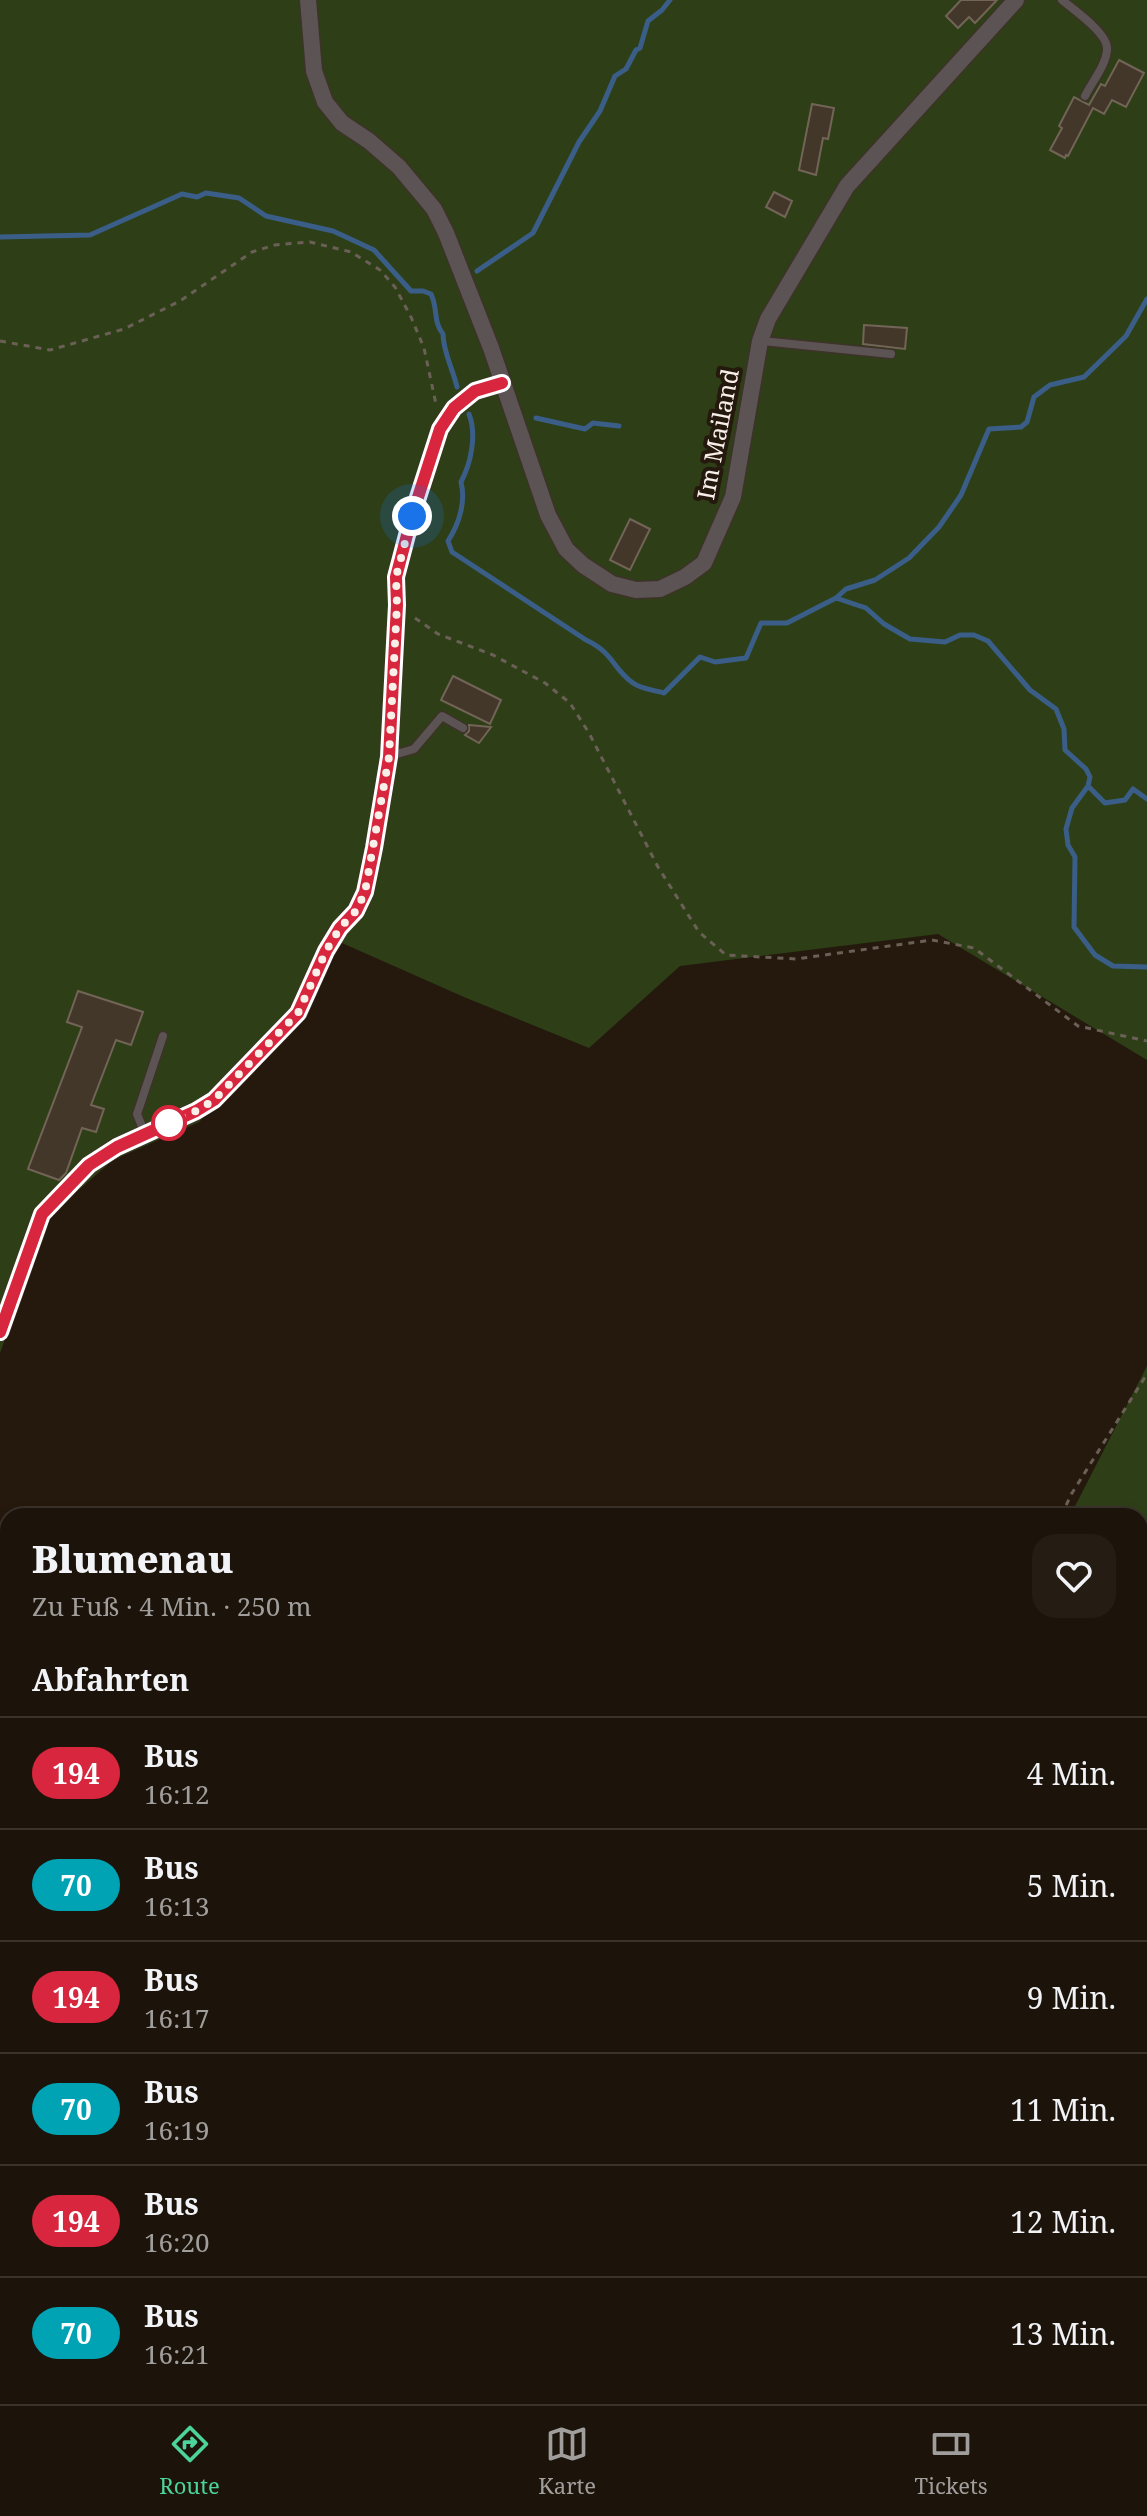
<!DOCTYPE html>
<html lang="de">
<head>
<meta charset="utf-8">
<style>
	body { margin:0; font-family:"Noto Serif",serif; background:#251c13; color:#f1f3f6; height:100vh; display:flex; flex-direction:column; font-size:30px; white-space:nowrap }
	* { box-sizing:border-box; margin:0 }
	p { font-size:26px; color:#a09e9c }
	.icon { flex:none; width:44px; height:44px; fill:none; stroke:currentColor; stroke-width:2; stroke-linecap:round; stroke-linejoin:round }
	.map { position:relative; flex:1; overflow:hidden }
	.drawer { position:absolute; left:0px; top:1508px; width:1148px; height:896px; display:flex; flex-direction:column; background:#1c130a; border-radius:24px 24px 0 0; box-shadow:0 4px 12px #0003,0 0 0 2px #3a322b }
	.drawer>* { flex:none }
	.badge { padding:0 16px; border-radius:26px; font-size:28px; line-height:52px }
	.you { position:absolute; width:40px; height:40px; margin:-20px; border:6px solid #fff; border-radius:50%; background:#1a73e8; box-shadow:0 0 0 12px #1a73e833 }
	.map>.badge { position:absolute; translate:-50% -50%; box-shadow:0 0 0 4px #fff }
	h2 { padding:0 32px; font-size:30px; line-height:72px }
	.round { display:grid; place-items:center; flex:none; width:84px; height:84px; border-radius:24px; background:#251c13 }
	.headline { display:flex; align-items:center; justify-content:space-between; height:136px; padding:0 32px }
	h1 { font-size:38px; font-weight:800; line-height:60px }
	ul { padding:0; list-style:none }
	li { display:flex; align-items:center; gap:24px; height:112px; padding:0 32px; border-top:2px solid #3a322b }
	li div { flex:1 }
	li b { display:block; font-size:30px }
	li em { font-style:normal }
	li .badge { min-width:88px; font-weight:700; text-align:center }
	.menu { display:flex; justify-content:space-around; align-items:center; height:112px; border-top:2px solid #3a322b; background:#1c130a; font-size:22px; color:#a09e9c }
	.menu a { display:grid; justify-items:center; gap:4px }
	.menu .current { color:#4cd49b }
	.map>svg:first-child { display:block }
	.green { fill:#2e3f18 }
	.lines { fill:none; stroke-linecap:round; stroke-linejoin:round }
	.stream { stroke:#3a5e88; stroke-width:5 }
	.building { fill:#43372a; stroke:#726456; stroke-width:2 }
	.lane-casing { stroke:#3e3328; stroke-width:11 }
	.street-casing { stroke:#3e3328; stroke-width:19 }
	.secondary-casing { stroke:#3e3328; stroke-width:25 }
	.path { stroke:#6b6056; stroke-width:3; stroke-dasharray:6 6; stroke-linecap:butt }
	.lane { stroke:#5c5354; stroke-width:8 }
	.street { stroke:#5c5354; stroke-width:16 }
	.secondary { stroke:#817273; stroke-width:22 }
	.line-casing { stroke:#fff; stroke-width:18 }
	.line { stroke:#d7263d; stroke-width:12 }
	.walk { stroke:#f8efe8; stroke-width:8; stroke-dasharray:0 14.4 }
	.stop-dot { fill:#fff; stroke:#d7263d; stroke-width:4 }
	.labels { text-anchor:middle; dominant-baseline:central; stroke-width:8; stroke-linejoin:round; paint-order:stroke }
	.street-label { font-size:24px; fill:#f8efe8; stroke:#25190e }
</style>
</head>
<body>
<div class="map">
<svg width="1147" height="2404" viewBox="0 0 1147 2404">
	<rect width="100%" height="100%" fill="#25190e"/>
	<path class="green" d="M0,0h1147v1060l-209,-126 -258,32 -91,82 -125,-51 -122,-54 -44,70 -99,109 -86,38 -63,55 -50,138z
		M1147,1366v416l-7,9v-275h-70z
		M1140,1903l7,2v499h-389l1,-8h381z"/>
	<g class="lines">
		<path class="stream" d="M0,237l90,-2 92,-41 15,3 9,-4 33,5 27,18 67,15 41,19 37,41h12l8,3c7,14 2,28 12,40 0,18 10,35 14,53
			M477,271l56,-38 46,-91 21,-31 15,-35 11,-7 10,-19 4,-2 8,-27 14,-11 8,-10
			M469,414c8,21 2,49 -8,68 5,20 -2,42 -13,59l4,11 134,88c28,13 26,28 47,43 8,6 21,7 31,10l36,-36 15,5 31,-4 15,-35h26l49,-25 10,-9 29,-9 34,-22 30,-31 22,-32 28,-66 32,-2 6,-5 7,-25 16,-12 34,-8 42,-41 21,-37
			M536,418l49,11 8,-6 26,3
			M836,598l30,10 18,16 26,15 35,3 15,-7h14l14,6 42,49 26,19 8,20 1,21 21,19 4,8 -2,9 -16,22 -6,21 2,16 7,12 -1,70 21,28 18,11 34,1
			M1088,786l17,17 20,-3 8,-11 14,10
			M843,2396l1,8"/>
	</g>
	<path class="building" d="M961,0h36l-22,23 -6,-6 -11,11 -12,-12z
		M1119,60l25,13 -18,34 -14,-7 -8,14 -11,-6 -25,48 -2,-1 -1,3 -15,-8 12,-22 -3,-2 15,-29 15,8 12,-21 4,2z
		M812,104l22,4 -6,31 -5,-1 -7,37 -17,-5z
		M774,192l18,9 -7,16 -19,-10z
		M864,325l43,3 -2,21 -42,-5z
		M630,519l20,10 -20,41 -20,-10z
		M453,676l48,24 -11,24 -49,-24z
		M469,725l22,2 -12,16 -14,-8 4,-4z
		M78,991l65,21 -12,33 -15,-5 -25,65 13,4 -8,23 -14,-4 -16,45 -7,7 -31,-11 54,-142 -15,-5z"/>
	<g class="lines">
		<defs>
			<path id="lane" d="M1062,0c12,10 47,34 45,50 -1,15 -15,32 -22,46
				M761,341l130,13
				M390,756l24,-7 28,-33 21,12
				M145,1134l-8,-20 26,-78
				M1140,1899l7,2"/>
			<path id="street" d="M308,0l6,71 11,31 17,21 27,18 30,26 35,42 12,24 45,115 57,167 18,34 17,16 29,19 24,6 24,-1 25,-12 19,-14 29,-66 27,-156 8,-22 79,-133 169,-186
				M0,1332l42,-118 47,-49 28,-18 79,-36 18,-11 84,-87 28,-62 14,-23 16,-17 9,-19 9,-44 15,-91 8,-152 -1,-28 16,-61 28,-87 14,-21 21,-17 27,-8
				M0,1559l8,4"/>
			<path id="secondary" d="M1140,1812l7,-6
				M586,2404l6,-8"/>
		</defs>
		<use href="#lane" class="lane-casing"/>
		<use href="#street" class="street-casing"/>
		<use href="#secondary" class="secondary-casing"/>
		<path class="path" d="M0,341l50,9 74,-21 56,-28 72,-49 23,-7 35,-3 41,10 29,18 15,17 16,30 13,31 12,56
			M415,618l23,16 55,21 52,28 25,20 19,30 69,134 41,65 27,23 70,4 136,-19 42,8 104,78 69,15
			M1061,1516l11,-23 75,-119
			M901,2404v-8"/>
		<use href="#lane" class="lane"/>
		<use href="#street" class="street"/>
		<use href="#secondary" class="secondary"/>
	</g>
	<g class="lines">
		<defs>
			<path id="line" d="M0,1332l42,-118 47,-49 28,-18 79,-36 18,-11 84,-87 28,-62 14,-23 16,-17 9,-19 9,-44 15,-91 8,-152 -1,-28 16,-61 28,-87 14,-21 21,-17 27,-8"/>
		</defs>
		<use href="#line" class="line-casing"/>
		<use href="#line" class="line"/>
		<path class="walk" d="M169,1123l27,-12 18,-11 84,-87 28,-62 14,-23 16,-17 9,-19 24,-135 8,-152 -1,-28 16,-61"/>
	</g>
	<circle class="stop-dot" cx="169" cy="1123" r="16"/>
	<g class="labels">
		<g class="street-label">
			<text transform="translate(717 434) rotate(-79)">Im Mailand</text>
		</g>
	</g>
</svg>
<div class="you" style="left:412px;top:516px"></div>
<section class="drawer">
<div class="headline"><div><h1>Blumenau</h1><p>Zu Fuß · 4 Min. · 250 m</p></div><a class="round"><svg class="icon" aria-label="heart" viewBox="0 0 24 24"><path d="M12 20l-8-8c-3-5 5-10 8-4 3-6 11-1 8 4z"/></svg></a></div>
<h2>Abfahrten</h2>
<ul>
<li><span class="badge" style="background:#d7263d;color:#fff">194</span><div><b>Bus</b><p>16:12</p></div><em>4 Min.</em></li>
<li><span class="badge" style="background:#00a3b4;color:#fff">70</span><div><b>Bus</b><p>16:13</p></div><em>5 Min.</em></li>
<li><span class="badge" style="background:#d7263d;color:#fff">194</span><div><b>Bus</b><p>16:17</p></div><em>9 Min.</em></li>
<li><span class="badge" style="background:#00a3b4;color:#fff">70</span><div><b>Bus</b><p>16:19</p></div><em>11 Min.</em></li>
<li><span class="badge" style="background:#d7263d;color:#fff">194</span><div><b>Bus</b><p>16:20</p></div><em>12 Min.</em></li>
<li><span class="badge" style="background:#00a3b4;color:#fff">70</span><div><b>Bus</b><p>16:21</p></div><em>13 Min.</em></li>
</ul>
</section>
</div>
<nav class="menu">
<a class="current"><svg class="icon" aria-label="directions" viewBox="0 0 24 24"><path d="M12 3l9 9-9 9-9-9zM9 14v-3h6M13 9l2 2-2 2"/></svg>Route</a>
<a><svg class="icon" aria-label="map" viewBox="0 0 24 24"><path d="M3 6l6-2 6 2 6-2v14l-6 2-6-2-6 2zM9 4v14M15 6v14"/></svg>Karte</a>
<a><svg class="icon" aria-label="tickets" viewBox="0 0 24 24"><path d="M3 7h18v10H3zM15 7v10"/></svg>Tickets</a>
</nav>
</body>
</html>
